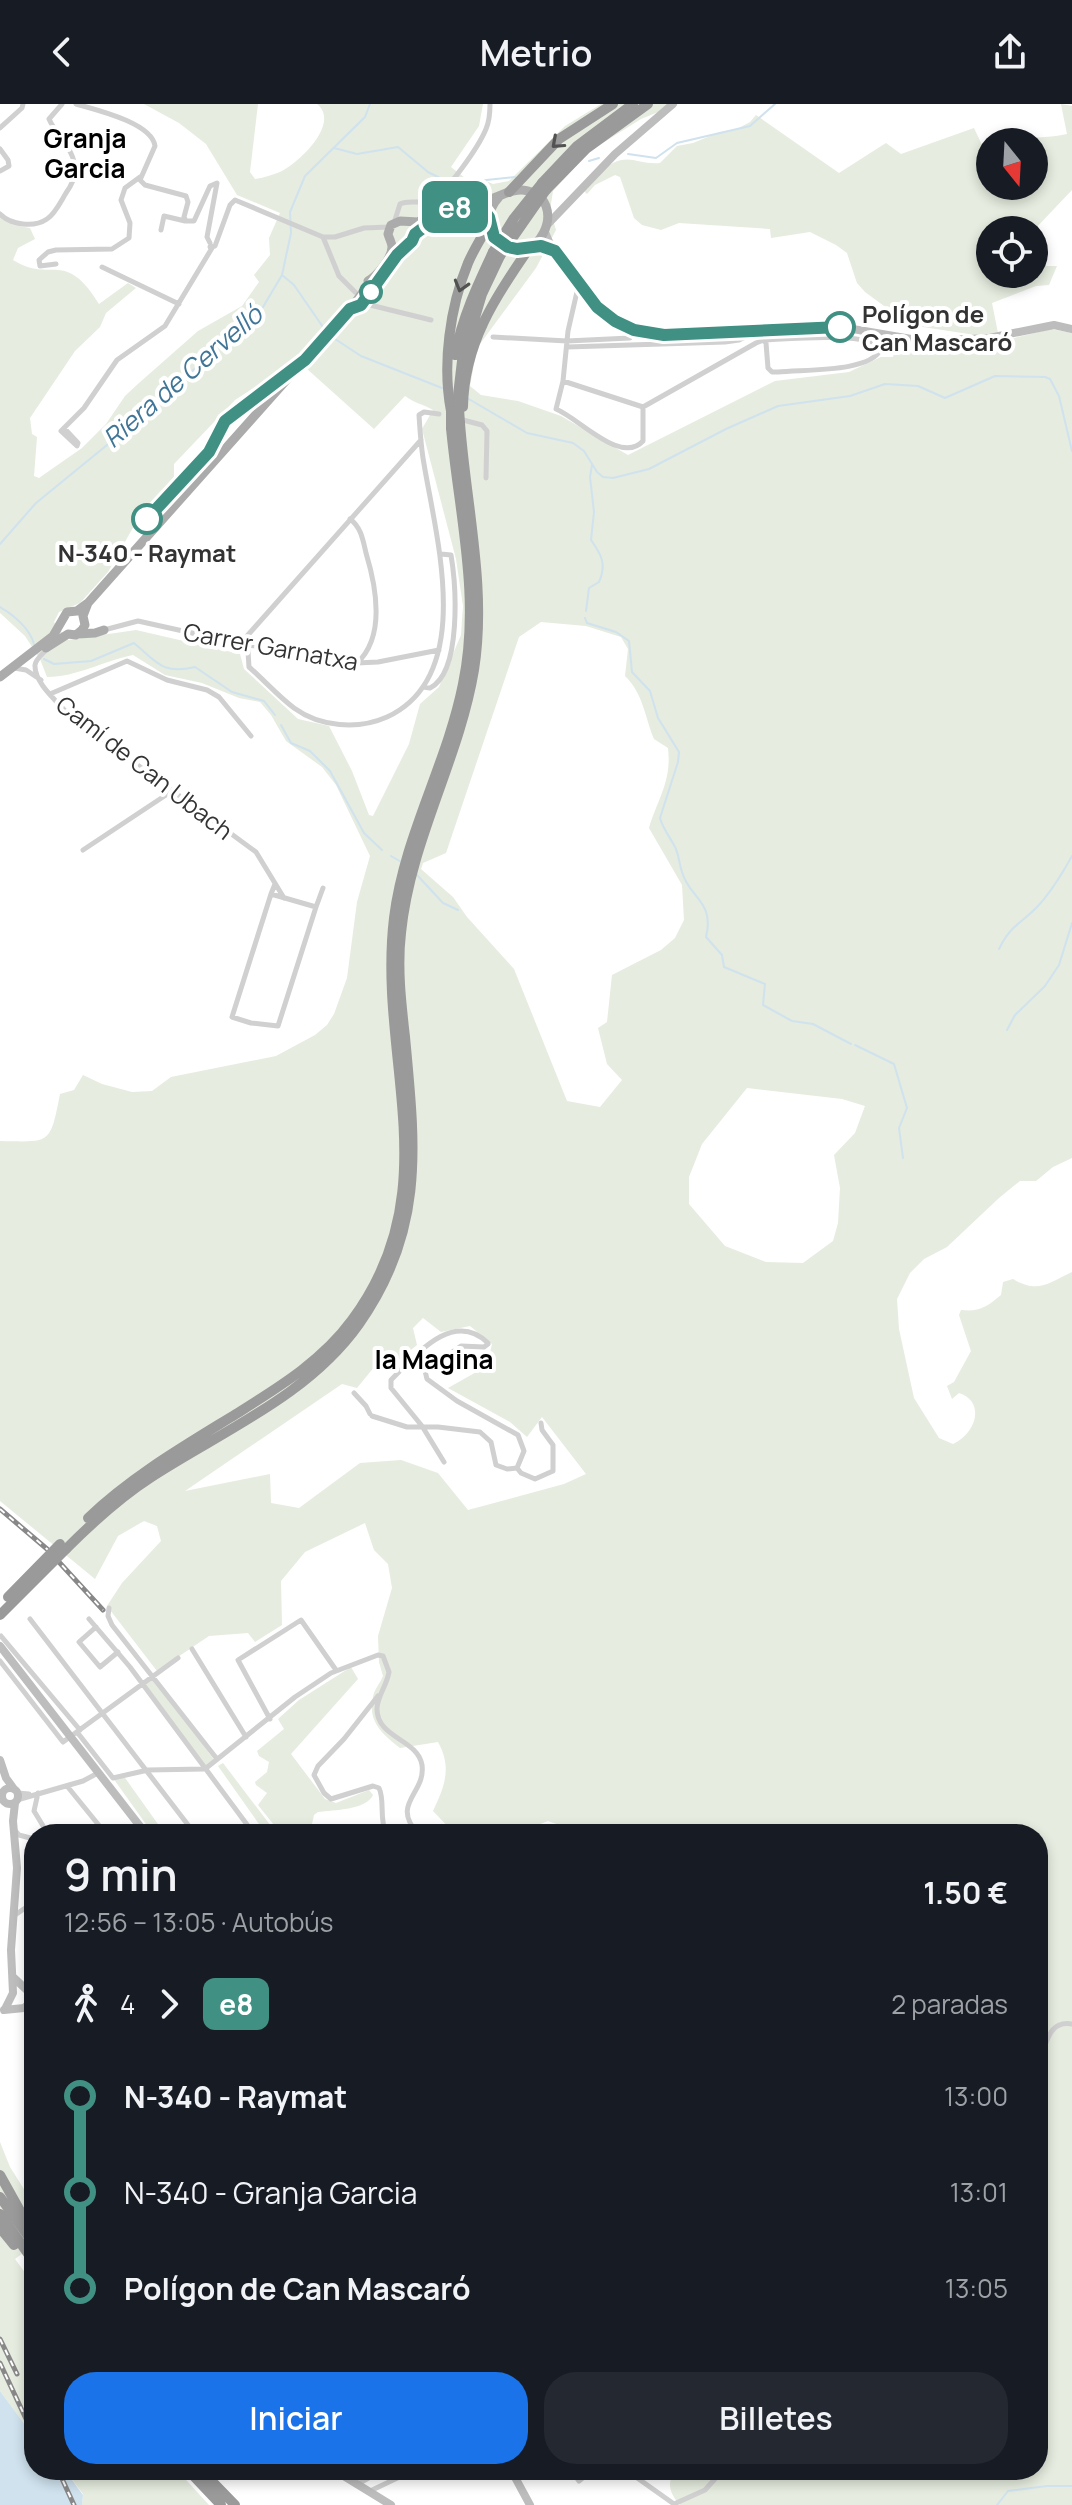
<!DOCTYPE html>
<html lang="es">
<head>
<meta charset="utf-8">
<style>
	body { margin:0; font-family:Manrope,sans-serif; background:#242831; color:#f1f3f6; height:100vh; display:flex; flex-direction:column; font-size:30px; white-space:nowrap }
	* { box-sizing:border-box; margin:0 }
	p { font-size:26px; color:#9ea1a6 }
	.icon { flex:none; width:44px; height:44px; fill:none; stroke:currentColor; stroke-width:2; stroke-linecap:round; stroke-linejoin:round }
	.map { position:relative; flex:1; overflow:hidden }
	.drawer { position:absolute; left:24px; top:1720px; width:1024px; height:656px; display:flex; flex-direction:column; background:#171b24; border-radius:32px; box-shadow:0 4px 12px #0003 }
	.drawer>* { flex:none }
	.badge { padding:0 16px; border-radius:12px; font-size:28px; line-height:52px }
	.needle { width:52px; rotate:162deg }
	.fabs { position:absolute; left:976px; top:24px; display:grid; gap:16px }
	.fabs a { display:grid; place-items:center; width:72px; height:72px; border-radius:50%; background:#171b24; box-shadow:0 4px 12px #0003; font-size:40px }
	.map>.badge { position:absolute; translate:-50% -50%; box-shadow:0 0 0 4px #fff }
	.legs { display:flex; align-items:center; gap:12px; height:88px; padding:0 40px; font-size:26px }
	.legs p { margin-inline-start:auto }
	.overview { display:flex; align-items:center; justify-content:space-between; height:136px; padding:0 40px }
	h1 { font-size:44px; font-weight:600; line-height:60px }
	.button { display:flex; gap:16px; margin-top:auto; padding:16px 40px }
	.button a { flex:1; height:92px; border-radius:32px; background:#1a73e8; color:#fff; font-size:32px; font-weight:600; line-height:92px; text-align:center }
	.button a+a { background:#242831; color:#f1f3f6 }
	ul { padding:0 40px; list-style:none }
	li { display:flex; align-items:center; gap:28px; height:96px; font-size:30px }
	li i { display:grid; place-items:center; width:12px; height:100%; margin:0 10px; background:currentColor }
	li i::after { content:''; width:20px; height:20px; margin:-10px; border:6px solid; border-radius:50%; background:#171b24 }
	li p { margin-inline-start:auto }
	li:first-child i { background:linear-gradient(#0000 50%,currentColor 0) }
	li:last-child i { background:linear-gradient(currentColor 50%,#0000 0) }
	header { display:flex; justify-content:space-between; align-items:center; height:104px; padding:0 40px; background:#171b24; font-size:36px; font-weight:600 }
	.map>svg:first-child { display:block }
	.green { fill:#e6ecdf; fill-rule:evenodd }
	.water { fill:#cfe2ee }
	.lines { fill:none; stroke-linecap:round; stroke-linejoin:round }
	.stream { stroke:#cfe2ee; stroke-width:2 }
	.street { stroke:#d0d0d0; stroke-width:5 }
	.secondary { stroke:#bdbdbd; stroke-width:8 }
	.primary { stroke:#ababab; stroke-width:9 }
	.highway { stroke:#9a9a9a; stroke-width:10 }
	.rail-casing { stroke:#888; stroke-width:5 }
	.rail { stroke:#fff; stroke-width:2; stroke-dasharray:6; stroke-linecap:butt }
	.highway-bridge { stroke:#9a9a9a; stroke-width:10 }
	.oneway { stroke:#525252 }
	.line-1-casing { stroke:#fff; stroke-width:18 }
	.line-1 { stroke:#409183; stroke-width:12 }
	.stop-1-dot { fill:#fff; stroke:#409183; stroke-width:4 }
	.labels { text-anchor:middle; dominant-baseline:central; stroke-width:8; stroke-linejoin:round; paint-order:stroke }
	.stop-label { font-size:24px; font-weight:bold; fill:#333; stroke:#fff; text-anchor:start }
	.street-label { font-size:24px; fill:#333; stroke:#fff }
	.neighbourhood-label { font-size:26px; font-weight:bold; fill:#000; stroke:#fff }
	.water-label { font-size:26px; font-style:italic; fill:#3f7597; stroke:#fff }
</style>
</head>
<body>
<header><svg class="icon" aria-label="back" viewBox="0 0 24 24"><path d="M15 5l-7 7 7 7"/></svg>Metrio<svg class="icon" aria-label="share" viewBox="0 0 24 24"><path d="M12 15V3M7 8l5-5 5 5M5 13v7h14v-7"/></svg></header>
<div class="map">
<svg width="1072" height="2401" viewBox="0 0 1072 2401">
	<rect width="100%" height="100%" fill="#fff"/>
	<path class="green" d="M144,0h114l-8,68 5,7c8,-1 17,-4 25,-7 19,-9 61,-49 37,-68h166l-4,22 -28,41 14,11 16,1 12,5 16,-3 56,-55 36,-22h77l-37,15 -51,32 -37,40 -3,19 6,20 -20,38 -59,80 -7,38 11,9 37,6 43,15 67,39 147,-74 74,-9 32,-15h12l3,-10 7,-3 95,-2 53,-13 21,4v825l-19,9 -17,14h-16l-21,17 -52,49 -23,12 -14,14 -13,26 2,30 15,69 25,40 14,6c23,-10 33,-42 6,-51l-7,6 -5,-13 7,-4 17,-31 -12,-36 2,-5c18,2 26,-3 40,-15l2,-13 10,-3c26,15 35,4 59,-7v1233h-392c-9,-10 -14,-21 -6,-32l14,-3h31l6,6 7,-6h306v-636h-471l-5,-8 -14,-5 -13,5 -9,8h-71l-22,-23c12,-25 19,-44 5,-69l-38,6c-19,-15 -34,-28 -26,-55 2,-6 7,-11 9,-17l-4,-14 -1,-26 14,-48 -4,-24 -14,-14 -9,-27 -60,29 -24,29 1,44 -27,17 -7,-9 -39,3 -52,35 -50,-65 15,-23 39,-42 -4,-15 -13,-5 -26,15 -23,43 -95,-78v-360c51,1 50,4 60,-47l14,-4 9,-15 19,9 30,8 20,-1 19,-14 105,-21 39,-21 12,-10 7,-11 13,-36 10,-76 13,-46 -34,-71 -14,-18 -36,-26 -15,-26 -11,-13 -21,-4 -37,-15 -37,-8 -32,-20c-30,6 -56,22 -86,22l-7,-18 -15,-23 -25,-23v-397l13,9 17,3 5,11 -17,9 -5,12c38,24 52,-12 86,44l29,-21 8,5 -30,25 -6,14 -25,24 -45,67 2,16 5,3 -3,39 5,2 43,-30 24,-24 19,-28 14,-13 59,-52 44,-25 17,-24 -5,-7 16,-20 -1,-17 11,-25 -43,-18 -31,-51 -27,-21zM297,256l77,69 31,-33c9,7 18,8 28,14l-11,19 34,130 7,47 -2,29 -22,52 -19,17 -11,40 -36,72 -4,-1 -17,-44 -23,-45 -31,-7 -54,-50 -4,-15 -104,-24 -68,10 -14,-18 5,-10 21,-9 28,-31 31,-55 35,-40v-13l61,-64 20,-13 3,3zM541,518l45,4 35,11 7,12 -3,27c18,17 20,41 29,63l14,9c4,33 -10,50 -19,80l33,57 2,35 -9,18 -14,12 -49,25 -5,47 -9,6 9,36 15,16 -22,27 -33,-6 -53,-132 -47,-52 -14,-20 -32,-28 2,-6 23,-10 73,-216zM747,984l95,11 23,7 -10,27 -21,22 6,33 -2,35 -5,18 -30,22 -37,-1 -41,-16 -36,-42v-27l13,-33zM423,1214l18,14 29,-6 22,18 -5,22 -39,22 62,34 17,15 15,-20 44,57 -22,10 -96,26 -30,-37 -37,-13 -41,3 -61,45 -28,-5 -1,-29 -85,17 157,-107 15,4 27,-33 12,7 21,-17 -4,-17z
		M1061,0l11,2v84l-38,40h-44v44h44v-8h23l-8,19 -13,1 -44,17 6,30 -23,2 -65,-10 -45,-33 -8,-9 -10,-30 -11,-8 -26,-13 -39,6 -1,-9 -91,-6 -18,7 -19,-5 -8,-7 -14,-41 -5,-2 -20,10 -8,9 -3,-3c14,-15 26,-35 49,-31 10,2 17,4 27,3l17,-17 16,-3 27,-11 17,-3 13,-7 6,-7 83,58 47,-30 15,11 73,-26 8,17 8,-2v43h44v-44h-41c24,-7 49,-2 74,-8z
		M351,1563l7,12 -67,75 34,45 11,4 33,-13 4,5c-7,15 -39,15 -55,17l-4,3 -2,9 2,10h-20l-20,-9 -16,-20 9,-12 -11,-8 -1,-3 12,-10 2,-10 -10,-6 -2,-5 27,-22 -6,-10 21,-19z
		M154,1572l60,84 -9,8 -63,-84z
		M223,1659l54,71h-11l-48,-68z
		M123,1671l42,59h-12l-40,-56z
		M0,2038l10,25 24,38v40l-19,14 19,26v152l-34,-46z
		M65,2366h112l32,35h-127l1,-11z"/>
	<path class="water" d="M0,2287l34,46v33h31l18,25 -1,10h-82z"/>
	<g class="lines">
		<path class="stream" d="M334,44l23,6 41,-7 30,25 14,7 16,4 57,-6
			M628,50l28,4 21,-15 73,-17 25,-22
			M589,57l10,-3
			M282,171l12,10 31,45
			M329,231l32,21 81,32
			M467,294l60,35 46,10 11,8 13,21 6,5 10,1 36,-9 77,-40 52,-23 72,-10 35,-12 33,2 27,12 50,-22 50,1 5,2 9,17 13,55
			M0,440l36,-41 98,-80 23,-24 24,-18 82,-74 19,-32 9,-42 -1,-21 15,-36 60,-59 5,-13
			M0,503c14,8 30,22 34,37
			M586,507l3,-23 10,-6c8,-18 2,-28 -8,-42l3,-28 -4,-35 2,-12
			M585,514l2,5 29,9 13,9 3,31 18,19 8,27 21,34 -1,10 -18,56c3,11 10,19 15,29 4,8 4,16 7,25 7,26 33,29 24,65l16,18 2,12 41,17 -2,21 29,16 21,3 38,20
			M44,555l10,5 37,-3 43,-18c23,19 28,32 61,24l37,25 32,9 11,14
			M281,621l10,18 19,8 20,20 34,62 18,17
			M391,752l12,7
			M417,771l26,28 15,7
			M999,845c11,-23 20,-24 37,-41 14,-14 26,-34 36,-52
			M1007,926l8,-15 30,-29 14,-21 13,-42
			M855,941l39,19 13,44 -8,20 4,30
			M997,2401l11,-14 39,-5h25"/>
		<path class="street" d="M76,0c21,6 76,19 79,42l-15,34 5,5 41,11 2,6 -4,15 2,4h8l16,-35 7,-3 -10,54 3,6
			M0,24l22,-20 1,-4
			M0,45l8,11 1,6 -9,5
			M0,110c11,11 34,14 47,5 8,-5 14,-18 19,-26 5,-7 9,-14 9,-23 0,-21 -18,-33 -26,-51l13,-15
			M394,119l6,-19c10,-5 20,1 31,-4 16,-7 48,-54 55,-71 3,-7 4,-17 4,-25
			M161,126l3,-14 21,5
			M323,133l16,39 16,16
			M210,143l5,-1 15,-41 5,-5 88,37h12l29,-9 25,-1
			M56,160l-16,2 -1,-6 9,-8 8,-2 56,-1 17,-11 1,-15 -9,-23 4,-12 15,-11
			M102,163l77,37
			M579,179l-11,48 -5,50 -7,28c24,10 65,56 87,32v-34
			M362,199l69,17
			M493,233l74,4 63,-3
			M567,243l158,-5 14,-2 17,-8 10,11 2,25 4,4h6c25,-3 92,1 103,-23 -11,-18 -93,-10 -117,-9
			M563,277l80,26 113,-64 27,-11
			M463,316l19,5 5,6 -1,47
			M64,324l20,-20 33,-48 48,-34 47,-78
			M64,324l14,15 -1,3 -16,-15z
			M421,336l-174,196 2,31c15,13 29,29 45,41 26,19 64,22 93,9 89,-41 49,-180 37,-253 -3,-16 -4,-33 -5,-49l5,-3 15,2
			M350,415c11,8 13,21 16,34 10,33 20,83 -9,110
			M104,526l34,-9 108,24 71,7 40,11 21,-1 61,-12
			M47,545c-4,5 -11,9 -12,16 -1,18 23,37 33,49l188,138 28,46
			M14,564l12,2 15,10
			M423,583l7,1c32,-16 26,-103 21,-133l-10,-1
			M50,590l77,-33 40,19 40,10 12,7 32,39
			M83,746l89,-59
			M271,790l45,13 -38,119 -27,-3 -19,-6 39,-123 4,-10
			M316,803l7,-19
			M488,1240l-4,3 -23,-1 -36,25 2,8 30,22 61,34 6,16 -7,17
			M354,1289l12,13 4,8
			M372,1312l35,11h31l42,5 11,10 5,23 11,4 10,-1
			M444,1358l-22,-36 -31,-38v-8c25,-25 62,-71 97,-37
			M517,1364l4,5 14,6 18,-8v-26l-11,-15 -1,-7
			M109,1504l-1,8 4,9 105,134
			M30,1515l165,215
			M89,1515l41,48 124,167
			M96,1523l-17,15 21,25 18,-15
			M1,1532l79,94
			M192,1545l54,88
			M0,1557l63,81 115,-84
			M378,1592l-34,43 -26,27 -4,9 10,18 7,6 42,-13 6,2c6,12 0,30 7,46
			M270,1615l-32,-59 63,-40 35,50
			M77,1628l36,46 35,-8 56,-1
			M205,1665l90,-72 36,-24 47,-18 5,1 6,16c-2,13 -11,23 -12,36 -1,30 41,31 45,57 4,29 -32,38 -4,69
			M67,1682l39,48
			M18,1689l11,1
			M38,1689l-4,18 14,23
			M0,1696h3
			M17,1696l66,-19 15,-8
			M14,1725l5,6 15,4
			M15,1811l19,-13
			M1038,1959c9,-17 9,-43 34,-39
			M571,2366l8,11 6,-5 -3,-6
			M578,2366l4,7
			M626,2366l48,34
			M356,2381l27,-15
			M368,2388l46,-22
			M674,2400l31,-14 18,-20"/>
		<path class="secondary" d="M547,121l68,-71 58,-50
			M545,128c5,15 15,26 24,38 25,34 40,54 82,64l196,-6 76,13 66,-3 65,-13 18,4
			M0,1542l146,188
			M0,1656l6,18 8,11
			M2 1692a8 8 0 1 1 16 0a8 8 0 1 1-16 0Z
			M13,1873l18,17 3,18
			M5,1905l8,-16 -2,-43 6,-82 -4,-47 2,-18
			M4,1906l20,-2 7,-6
			M334,2366l57,35
			M511,2366l19,35"/>
		<path class="primary" d="M390,159c14,-18 77,-88 99,-46
			M368,177c9,-5 24,-23 24,-34 0,-4 -3,-9 -4,-13l3,-9 9,-4 18,1c10,-5 16,-13 25,-18 14,-6 29,-1 43,-4 13,-2 23,-11 36,-10 53,5 14,93 -28,47 -8,-15 -6,-28 5,-40
			M78,530l17,-1 9,-3
			M46,544l22,-14 8,1 6,-5 3,-5 -2,-9 5,-13
			M0,573l53,-41 14,-24 10,-1 11,-8 267,-300 18,-25"/>
		<path class="highway" d="M542,79l35,-37 56,-42
			M546,86l40,-41 62,-45
			M509,88l50,-53 54,-35
			M455,251c7,-37 22,-69 38,-103
			M462,257l20,-67 18,-38
			M463,303c1,-63 32,-110 67,-160
			M451,307c-9,-47 -1,-104 17,-148 6,-14 14,-26 21,-39
			M88,1414c44,-42 96,-72 148,-104 43,-27 86,-53 116,-94 98,-132 25,-260 42,-402 10,-82 53,-154 69,-234 18,-86 -4,-170 -12,-256
			M66,1445c26,-26 53,-51 84,-71 72,-47 158,-82 209,-154 67,-95 56,-179 46,-287 -4,-35 -8,-70 -4,-104 9,-92 58,-173 73,-263 13,-82 -8,-165 -14,-247
			M0,2071l34,61
			M0,2093l34,47
			M0,2110l34,48
			M0,2124l14,17
			M188,2366l33,35
			M201,2366l34,35"/>
		<defs>
			<path id="rail" d="M0,1405l47,40 56,61
				M0,2235l17,35
				M0,2259l34,73
				M58,2366l16,35"/>
		</defs>
		<use href="#rail" class="rail-casing"/>
		<use href="#rail" class="rail"/>
		<path class="highway-bridge" d="M493,148l21,-34 28,-35
			M500,152l46,-66
			M451,307v17
			M460,319l-2,-28 4,-34
			M8,1493l52,-53
			M0,1511l66,-66"/>
	</g>
	<defs><path id="oneway-chevron" d="M-2-3.5L2.5 0L-2 3.5" fill="none" stroke-width="1.6" stroke-linecap="round" stroke-linejoin="round" transform="scale(2)"/></defs>
	<g class="oneway">
		<use href="#oneway-chevron" transform="translate(557 39) rotate(138)"/>
		<use href="#oneway-chevron" transform="translate(461 182) rotate(106)"/>
	</g>
	<g class="lines">
		<defs>
			<path id="line-1" d="M147,415l62,-67 16,-31 80,-61 45,-51 11,-4 36,-50 15,-14 3,-7 28,-21 12,-6 18,-2 10,4 6,8 5,20 14,10 9,2 24,-3 14,5 42,56 18,14 19,9 30,5 176,-8"/>
		</defs>
		<use href="#line-1" class="line-1-casing"/>
		<use href="#line-1" class="line-1"/>
	</g>
	<g class="stop-1-dot">
		<circle cx="371" cy="188" r="10"/>
		<circle cx="840" cy="223" r="14"/>
		<circle cx="147" cy="415" r="14"/>
	</g>
	<g class="labels">
		<g class="stop-label">
			<text x="862" y="209">Polígon de<tspan x="862" dy="28">Can Mascaró</tspan></text>
			<text x="147" y="448" text-anchor="middle">N-340 - Raymat</text>
		</g>
		<g class="street-label">
			<text transform="translate(271 542) rotate(10)">Carrer Garnatxa</text>
			<text transform="translate(145 663) rotate(38)">Camí de Can Ubach</text>
		</g>
		<g class="neighbourhood-label">
			<text x="85" y="34">Granja<tspan x="85" dy="30">Garcia</tspan></text>
			<text x="434" y="1255">la Magina</text>
		</g>
		<g class="water-label">
			<text transform="translate(182 272) rotate(-41)">Riera de Cervelló</text>
		</g>
	</g>
</svg>
<div class="fabs">
<a><svg class="needle" viewBox="-14 -14 28 28"><path d="M0-13l5 13h-10z" fill="#e53935"/><path d="M0 13l5-13h-10z" fill="#9ea1a6"/></svg></a>
<a><svg class="icon" aria-label="locate" viewBox="0 0 24 24"><circle cx="12" cy="12" r="6"/><path d="M12 2v4M12 18v4M2 12h4M18 12h4"/></svg></a>
</div>
<b class="badge" style="left:455px;top:103px;background:#409183;color:#fff">e8</b>
<section class="drawer">
<div class="overview"><div><h1>9 min</h1><p>12:56 – 13:05 · Autobús</p></div><b>1.50 €</b></div>
<div class="legs"><svg class="icon" aria-label="walk" viewBox="0 0 24 24"><circle cx="13" cy="4" r="2"/><path d="M13 8l-2 6 4 7M11 14l-3 7M7 12l3-4h3l4 4"/></svg>4<svg class="icon" aria-label="forward" viewBox="0 0 24 24"><path d="M9 5l7 7-7 7"/></svg><b class="badge" style="background:#409183;color:#fff">e8</b><p>2 paradas</p></div>
<ul>
<li><i style="color:#409183"></i><b>N-340 - Raymat</b><p>13:00</p></li>
<li><i style="color:#409183"></i><span>N-340 - Granja Garcia</span><p>13:01</p></li>
<li><i style="color:#409183"></i><b>Polígon de Can Mascaró</b><p>13:05</p></li>
</ul>
<div class="button"><a>Iniciar</a><a>Billetes</a></div>
</section>
</div>
</body>
</html>
